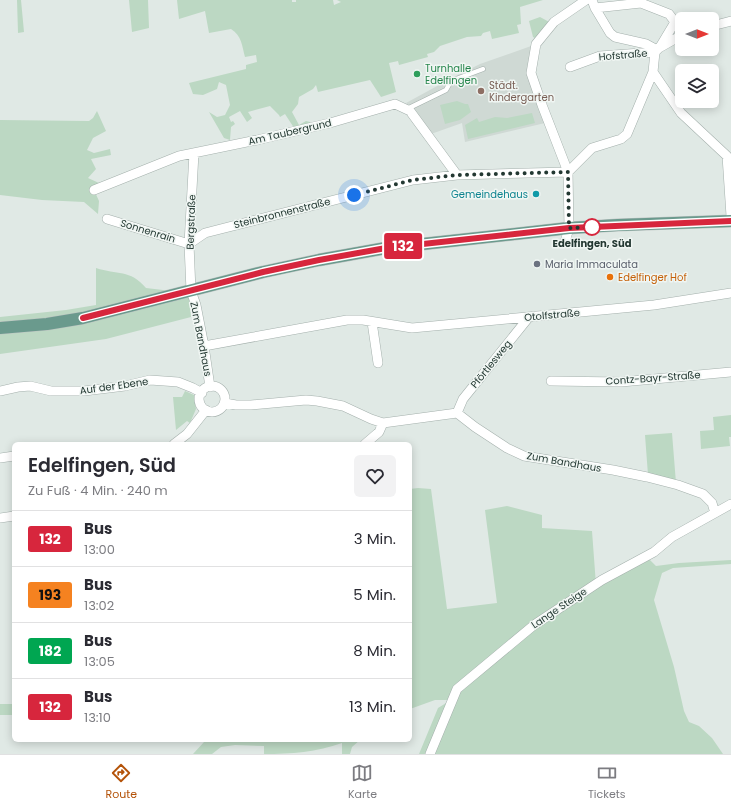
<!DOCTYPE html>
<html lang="de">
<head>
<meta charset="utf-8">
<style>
	body { margin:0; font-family:Poppins,sans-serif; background:#f2f2f3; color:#2b2b33; height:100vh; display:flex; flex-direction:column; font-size:15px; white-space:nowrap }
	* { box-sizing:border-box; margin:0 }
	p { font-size:13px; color:#7c7c81 }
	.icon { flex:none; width:22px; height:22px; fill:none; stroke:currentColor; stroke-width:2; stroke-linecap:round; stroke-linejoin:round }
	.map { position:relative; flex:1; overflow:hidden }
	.details { position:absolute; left:12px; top:442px; width:400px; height:300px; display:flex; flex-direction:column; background:#fff; border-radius:6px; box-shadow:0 2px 10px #0003 }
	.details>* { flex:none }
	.badge { padding:0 8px; border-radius:3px; font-size:14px; line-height:26px }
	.needle { width:26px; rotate:90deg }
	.buttons { position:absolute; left:675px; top:12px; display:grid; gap:8px }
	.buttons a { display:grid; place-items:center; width:44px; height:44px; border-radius:6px; background:#fff; box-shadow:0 2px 10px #0003; font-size:20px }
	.you { position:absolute; width:20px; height:20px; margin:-10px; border:3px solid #fff; border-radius:50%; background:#1a73e8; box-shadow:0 0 0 6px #1a73e833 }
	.map>.badge { position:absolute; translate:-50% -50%; box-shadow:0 0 0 2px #fff }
	.round { display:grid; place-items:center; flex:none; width:42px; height:42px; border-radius:6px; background:#f2f2f3 }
	.headline { display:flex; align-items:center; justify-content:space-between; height:68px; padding:0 16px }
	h1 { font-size:19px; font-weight:600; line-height:30px }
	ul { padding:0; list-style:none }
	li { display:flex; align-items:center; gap:12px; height:56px; padding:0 16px; border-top:1px solid #e1e1e2 }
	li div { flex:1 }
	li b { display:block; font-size:15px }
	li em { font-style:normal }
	li .badge { min-width:44px; font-weight:700; text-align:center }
	.tabs { display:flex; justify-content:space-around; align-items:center; height:56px; border-top:1px solid #e1e1e2; background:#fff; font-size:11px; color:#7c7c81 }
	.tabs a { display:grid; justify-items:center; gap:2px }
	.tabs .on { color:#b45309 }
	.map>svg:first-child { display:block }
	.built { fill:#cfd9d4 }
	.green { fill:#bcd8c3 }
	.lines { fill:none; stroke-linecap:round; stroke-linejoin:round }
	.service-casing { stroke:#a4b0ac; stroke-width:5.5 }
	.minor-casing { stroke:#a4b0ac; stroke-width:10 }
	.primary-casing { stroke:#bdc3c2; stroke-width:13 }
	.service { stroke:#fff; stroke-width:4.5 }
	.minor { stroke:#fff; stroke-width:9 }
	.primary { stroke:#6a9a8d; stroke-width:12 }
	.line-casing { stroke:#fff; stroke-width:9 }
	.line { stroke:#d7263d; stroke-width:6 }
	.walk { stroke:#233832; stroke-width:4; stroke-dasharray:0 7.2 }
	.leisure-dot { fill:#2e9e5b; stroke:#f0f6f3; stroke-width:1.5 }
	.education-dot { fill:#8d6e63; stroke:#f0f6f3; stroke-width:1.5 }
	.culture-dot { fill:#0f9aa8; stroke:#f0f6f3; stroke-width:1.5 }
	.stop-dot { fill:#fff; stroke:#d7263d; stroke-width:2 }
	.worship-dot { fill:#6b7280; stroke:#f0f6f3; stroke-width:1.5 }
	.food-dot { fill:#e8710a; stroke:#f0f6f3; stroke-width:1.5 }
	.labels { text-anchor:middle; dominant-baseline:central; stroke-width:3; stroke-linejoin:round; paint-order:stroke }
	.street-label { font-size:10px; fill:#233832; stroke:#f0f6f3 }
	.leisure-label { font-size:10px; fill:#27864d; stroke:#f0f6f3; text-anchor:start }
	.education-label { font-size:10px; fill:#785e54; stroke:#f0f6f3; text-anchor:start }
	.culture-label { font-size:10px; fill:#0d838f; stroke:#f0f6f3; text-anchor:end }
	.stop-label { font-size:10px; font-weight:bold; fill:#233832; stroke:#f0f6f3 }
	.worship-label { font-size:10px; fill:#5b616d; stroke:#f0f6f3; text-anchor:start }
	.food-label { font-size:10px; fill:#c56008; stroke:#f0f6f3; text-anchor:start }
</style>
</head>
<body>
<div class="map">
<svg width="731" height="754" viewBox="0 0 731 754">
	<rect width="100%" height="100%" fill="#e0e9e5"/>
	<path class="built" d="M534,45l-6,27 17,51 -80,19 -3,-19 -31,11 -25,-31 44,-24 30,-15z"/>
	<path class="green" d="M17,0h4l3,32 -6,1z
		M129,0h19l1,28 -17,4z
		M177,0h115v2h4v-2h37l1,5 7,-3 -4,-2h206l-23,7 1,17 -4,1 2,8 -27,6 -2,-8 -7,2 -2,3 -14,1 -27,9 -6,6 -7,2 1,3 -29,8 -1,-4 -9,2 7,29 -15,5 -11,-17 -52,12 -2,-7 -3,4 -14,8 -1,7 -6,8 7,13 7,-4 4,1 1,5 -15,4 -11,-17 -5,3 -1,-2 -9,-9 -22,6 4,6 -5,4 -7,-11 -11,6 2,5 2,-1 2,3 -4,3 -1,13 -6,-2 -15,-26 8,5 8,-2 5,-10 -4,-20 -7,-3 -2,7 -14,6 -10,-1 -4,-11 57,-14v-4l11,-3 -1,-7 -11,2c-3,-11 -3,-21 -14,-28l-22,4 -4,-22 -26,8z
		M540,17l13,7 -14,16 -6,-3 -4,-16z
		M457,101l8,3h3l3,8 -11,8 -15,4 -5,-19z
		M97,111l9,20 -13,7 -6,12 7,3 16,-4 1,6 -20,4 5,10 -8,9 11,5 -5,7 5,11 -1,13 -14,-12 -42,-2 -42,-5v-75l89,1 4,-3z
		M532,113l3,10 -67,16 -3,-14 12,-7 2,4 16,-5 12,1z
		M96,268c21,7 34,1 50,20l17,2 28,1 5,14 -6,2 1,10 -85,22 -106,15v-37l66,-7 30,-5z
		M185,391l9,4 2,14 -6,14 -3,-2 -11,9 -3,-33h9z
		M731,415v22h-2l1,9 -29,3 -1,-18 14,-1 -1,-13z
		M672,433l4,50 -28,-8 -3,-40z
		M418,488l13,1 16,120 50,-6 -12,-93 22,-4 35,9v13l50,3 4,54 53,-26 7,7 23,-3 52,-3v4l-58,4 -11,5 -8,27 20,67 10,44 5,11 10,4 13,12 11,16h-304l19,-46 13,-8h-16l-25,9v-220z
		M0,704h14v11h-14z
		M204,740h156l-8,7 -2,7h-8v-11c-25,9 -51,11 -78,11v-8l-29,-1 -14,2 -9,7h-19l11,-12z"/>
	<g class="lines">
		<defs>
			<path id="service" d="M407,109l39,-19 5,-9 32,-12"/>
			<path id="minor" d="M592,0l3,8 15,25 5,4 31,7 11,6
				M595,8l46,-5 28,11 6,8 7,1
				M712,26l19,-5
				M660,47l15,-25
				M570,67l30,-11 55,-4
				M653,72l28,41 46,43 4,60
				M194,153l-5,91 2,47 5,14 8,41 6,41
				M568,172l24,-24 29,-9 6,-5 26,-62 2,-20 4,-4 23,-13
				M94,190l85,-34 78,-16 73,-17 65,-19 15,7 47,64
				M107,219l82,25 16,-11 208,-53 44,-5 111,-3
				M565,242l4,-14 -1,-56 -26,-67 -11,-32 5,-29 18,-22 32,-22
				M372,322l6,41
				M204,346l143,-26h16l49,8 242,-23 77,-12
				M551,381l70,1 110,-10
				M199 399a13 13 0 1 1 26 0a13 13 0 1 1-26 0Z
				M0,391l18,-4 12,-1 21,5h33l41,-5 25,-6 28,2 15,6 9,5
				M225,403l11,2h15l55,-5 11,1 26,5 28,13 12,4 74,-10 18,14 32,21 17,8 89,14 34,7 31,8 25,9 9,9 3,10
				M457,413l6,-14 66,-82
				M174,444l13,-10 19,-24
				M365,444l14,-12 4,-9
				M0,458l14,-2
				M0,518l14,-2
				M430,754l27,-65 77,-64 68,-45 52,-28 18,-15 59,-33"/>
			<path id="primary" d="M0,328l47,-4 36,-6 180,-46 56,-12 67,-12 183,-20 49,-3 113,-4"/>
		</defs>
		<use href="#service" class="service-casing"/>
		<use href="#minor" class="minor-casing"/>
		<use href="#primary" class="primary-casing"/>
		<use href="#service" class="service"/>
		<use href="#minor" class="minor"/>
		<use href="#primary" class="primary"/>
	</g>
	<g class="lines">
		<defs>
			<path id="line" d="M83,318l180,-46 56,-12 67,-12 183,-20 162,-7"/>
		</defs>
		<use href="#line" class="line-casing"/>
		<use href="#line" class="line"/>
		<path class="walk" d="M354,195l59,-15 44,-5 111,-3 1,56 24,-1h-1"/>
	</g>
	<circle class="leisure-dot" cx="417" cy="74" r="4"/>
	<circle class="education-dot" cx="481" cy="91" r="4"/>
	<circle class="culture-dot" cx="536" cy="194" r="4"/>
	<circle class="stop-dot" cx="592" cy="227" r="8"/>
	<circle class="worship-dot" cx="537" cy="264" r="4"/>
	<circle class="food-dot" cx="610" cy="277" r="4"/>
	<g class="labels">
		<g class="street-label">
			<text transform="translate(623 55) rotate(-5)">Hofstraße</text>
			<text transform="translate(290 132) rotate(-13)">Am Taubergrund</text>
			<text transform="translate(282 213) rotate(-14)">Steinbronnenstraße</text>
			<text transform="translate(191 222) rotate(-88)">Bergstraße</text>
			<text transform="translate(148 231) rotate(17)">Sonnenrain</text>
			<text transform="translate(552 315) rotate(-5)">Otolfstraße</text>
			<text transform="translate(201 339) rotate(79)">Zum Bandhaus</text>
			<text transform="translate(491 364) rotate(-51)">Pförtlesweg</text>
			<text transform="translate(653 378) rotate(-4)">Contz-Bayr-Straße</text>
			<text transform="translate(114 386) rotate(-8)">Auf der Ebene</text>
			<text transform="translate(564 462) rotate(10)">Zum Bandhaus</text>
			<text transform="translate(559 608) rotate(-34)">Lange Steige</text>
		</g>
		<g class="leisure-label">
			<text x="425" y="68">Turnhalle<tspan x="425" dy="12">Edelfingen</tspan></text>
		</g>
		<g class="education-label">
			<text x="489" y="85">Städt.<tspan x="489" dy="12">Kindergarten</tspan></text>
		</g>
		<g class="culture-label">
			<text x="528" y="194">Gemeindehaus</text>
		</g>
		<g class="stop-label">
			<text x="592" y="243">Edelfingen, Süd</text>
		</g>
		<g class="worship-label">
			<text x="545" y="264">Maria Immaculata</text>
		</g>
		<g class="food-label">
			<text x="618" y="277">Edelfinger Hof</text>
		</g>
	</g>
</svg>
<div class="buttons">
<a><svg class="needle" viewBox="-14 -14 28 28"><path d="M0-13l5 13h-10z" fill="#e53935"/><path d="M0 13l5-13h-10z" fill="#7c7c81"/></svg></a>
<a><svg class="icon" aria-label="layers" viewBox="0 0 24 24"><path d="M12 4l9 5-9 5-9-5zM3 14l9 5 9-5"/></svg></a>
</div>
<div class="you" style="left:354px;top:195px"></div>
<b class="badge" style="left:403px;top:246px;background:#d7263d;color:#fff">132</b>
<section class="details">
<div class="headline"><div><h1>Edelfingen, Süd</h1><p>Zu Fuß · 4 Min. · 240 m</p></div><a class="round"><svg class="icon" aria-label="heart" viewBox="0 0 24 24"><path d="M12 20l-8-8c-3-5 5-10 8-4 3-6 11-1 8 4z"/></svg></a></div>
<ul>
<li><span class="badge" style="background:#d7263d;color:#fff">132</span><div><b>Bus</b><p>13:00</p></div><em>3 Min.</em></li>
<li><span class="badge" style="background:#f58220;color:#111">193</span><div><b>Bus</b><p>13:02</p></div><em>5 Min.</em></li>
<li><span class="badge" style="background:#00a651;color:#fff">182</span><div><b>Bus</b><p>13:05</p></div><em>8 Min.</em></li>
<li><span class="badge" style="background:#d7263d;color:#fff">132</span><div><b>Bus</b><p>13:10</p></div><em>13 Min.</em></li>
</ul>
</section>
</div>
<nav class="tabs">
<a class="on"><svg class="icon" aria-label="directions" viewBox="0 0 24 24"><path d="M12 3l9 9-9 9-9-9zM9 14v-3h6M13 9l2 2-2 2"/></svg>Route</a>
<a><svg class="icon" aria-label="map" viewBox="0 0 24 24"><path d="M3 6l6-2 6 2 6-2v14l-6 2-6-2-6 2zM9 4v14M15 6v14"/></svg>Karte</a>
<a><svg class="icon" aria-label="tickets" viewBox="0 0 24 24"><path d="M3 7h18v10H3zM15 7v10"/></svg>Tickets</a>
</nav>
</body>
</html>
